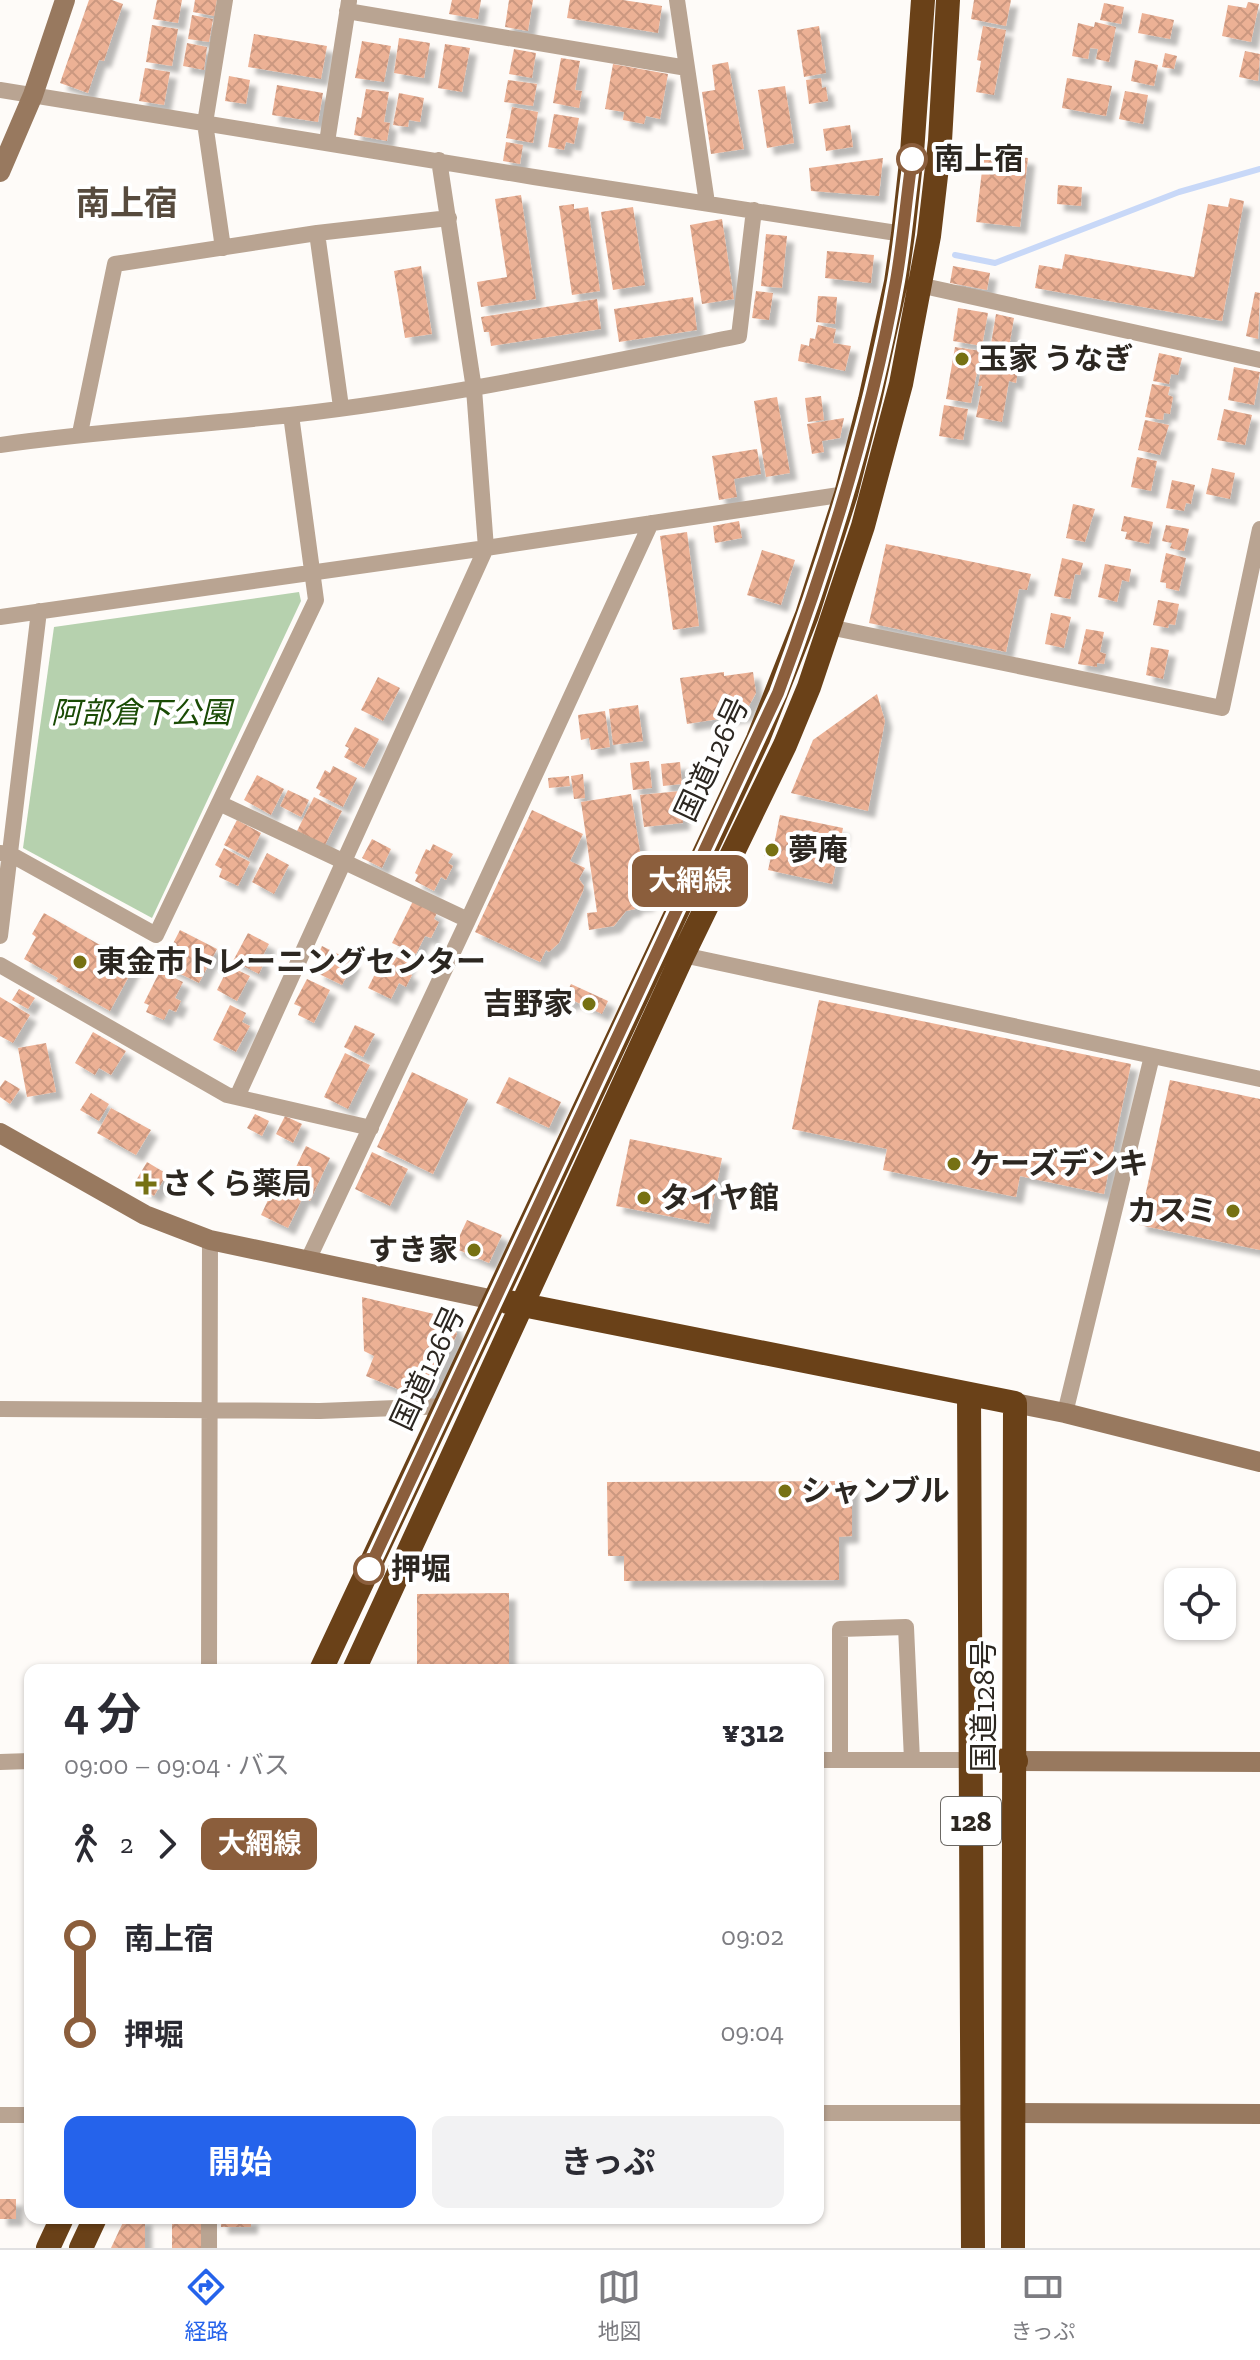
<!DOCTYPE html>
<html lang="ja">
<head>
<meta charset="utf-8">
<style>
	body { margin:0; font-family:"Zilla Slab","Noto Sans JP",serif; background:#f2f2f3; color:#2b2b33; height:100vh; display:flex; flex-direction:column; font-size:30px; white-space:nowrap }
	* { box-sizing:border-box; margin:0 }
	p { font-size:26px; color:#7c7c81 }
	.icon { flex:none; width:44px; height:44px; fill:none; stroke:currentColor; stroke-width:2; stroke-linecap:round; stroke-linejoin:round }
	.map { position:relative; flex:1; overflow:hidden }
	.drawer { position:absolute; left:24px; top:1664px; width:800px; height:560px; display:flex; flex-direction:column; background:#fff; border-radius:16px; box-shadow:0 2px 6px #0004 }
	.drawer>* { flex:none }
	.badge { padding:0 16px; border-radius:12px; font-size:28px; line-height:52px }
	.fabs { position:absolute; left:1164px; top:1568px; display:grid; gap:16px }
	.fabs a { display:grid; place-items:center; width:72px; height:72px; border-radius:16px; background:#fff; box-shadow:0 2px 6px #0004; font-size:40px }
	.map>.badge { position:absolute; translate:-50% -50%; box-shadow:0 0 0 4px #fff }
	.legs { display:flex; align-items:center; gap:12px; height:88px; padding:0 40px; font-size:26px }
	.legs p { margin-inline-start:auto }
	.head { display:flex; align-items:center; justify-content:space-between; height:136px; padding:0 40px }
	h1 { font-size:44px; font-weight:700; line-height:60px }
	.button { display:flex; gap:16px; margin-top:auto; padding:16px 40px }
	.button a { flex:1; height:92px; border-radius:16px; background:#2563eb; color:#fff; font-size:32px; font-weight:700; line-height:92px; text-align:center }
	.button a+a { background:#f2f2f3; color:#2b2b33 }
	ul { padding:0 40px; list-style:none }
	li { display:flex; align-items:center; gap:28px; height:96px; font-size:30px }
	li i { display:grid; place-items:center; width:12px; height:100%; margin:0 10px; background:currentColor }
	li i::after { content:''; width:20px; height:20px; margin:-10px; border:6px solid; border-radius:50%; background:#fff }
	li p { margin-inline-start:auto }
	li:first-child i { background:linear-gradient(#0000 50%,currentColor 0) }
	li:last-child i { background:linear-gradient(currentColor 50%,#0000 0) }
	.menu { display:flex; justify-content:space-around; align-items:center; height:112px; border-top:2px solid #e1e1e2; background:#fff; font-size:22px; color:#7c7c81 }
	.menu a { display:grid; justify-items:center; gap:4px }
	.menu .current { color:#2563eb }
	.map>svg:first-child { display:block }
	.park { fill:#b6d1ae }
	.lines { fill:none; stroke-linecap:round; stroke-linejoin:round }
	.stream { stroke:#c8d8f8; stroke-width:6 }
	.building { fill:url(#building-cross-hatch); filter:url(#shadow) }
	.street { stroke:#b9a492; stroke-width:16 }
	.secondary { stroke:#98795f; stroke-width:20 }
	.highway { stroke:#6a4118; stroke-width:24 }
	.line-1-casing { stroke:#fff; stroke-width:18 }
	.line-1 { stroke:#8b5e3c; stroke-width:12 }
	.stop-1-dot { fill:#fff; stroke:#8b5e3c; stroke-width:4 }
	.poi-dot { fill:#767113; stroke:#fff; stroke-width:3 }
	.labels { text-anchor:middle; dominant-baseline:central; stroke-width:8; stroke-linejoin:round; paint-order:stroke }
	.shield { fill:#fff; stroke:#6b6864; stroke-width:2 }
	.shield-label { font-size:28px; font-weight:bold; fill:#2c2721 }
	.stop-label { font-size:30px; font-weight:bold; fill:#2c2721; stroke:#fff; text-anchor:start }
	.poi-label { font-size:30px; font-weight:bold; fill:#2c2721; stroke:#fff; text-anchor:start }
	.park-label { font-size:30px; font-style:italic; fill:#1a4b05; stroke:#fff }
	.street-label { font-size:30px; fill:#2c2721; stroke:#fff }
	.quarter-label { font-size:34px; font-weight:bold; fill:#574b3e; stroke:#fff }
</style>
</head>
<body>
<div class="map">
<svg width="1260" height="2248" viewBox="0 0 1260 2248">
	<defs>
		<pattern id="building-cross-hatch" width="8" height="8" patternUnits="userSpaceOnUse" patternTransform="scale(2)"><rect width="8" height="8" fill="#ecb195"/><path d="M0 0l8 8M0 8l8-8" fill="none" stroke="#cb9880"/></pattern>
		<filter id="shadow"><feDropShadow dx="7" dy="7" stdDeviation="2" flood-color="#0004"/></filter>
	</defs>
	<rect width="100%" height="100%" fill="#fefbf8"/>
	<path class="park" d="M299,592l2,9 -149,317 -129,-70 31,-221z"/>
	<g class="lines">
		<path class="stream" d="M955,255l40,8 184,-71 81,-23"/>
	</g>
	<path class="building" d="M89,0h23l11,4 -19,57 -5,-1 -11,33 -28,-10z
		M157,0h25l-4,23 -25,-4z
		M195,0h22l-3,16 -21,-4z
		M452,0h29l-3,19 -29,-5z
		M509,0h24l-5,31 -23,-4z
		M570,0h53l39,6 -4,27 -91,-15z
		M974,0h37l-5,26 -35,-7z
		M1248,2l11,2 -8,38 -29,-6 6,-31 18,3z
		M1104,3l20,4 -3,17 -21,-4z
		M1142,13l32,7 -4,19 -32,-6z
		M192,15l21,4 -4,23 -21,-3z
		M1095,22l21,5 -7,35 -13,-3 2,-10 -8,-1 -2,11 -16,-3 6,-33 16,4z
		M152,25l26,4 -6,37 -26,-4z
		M819,26l7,47 -22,4 -7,-47z
		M983,26l23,4 -12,65 -18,-3 5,-31 -4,-1z
		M254,34l73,12 -6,33 -73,-12z
		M399,38l31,5 -6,35 -30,-5z
		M362,41l29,5 -7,36 -29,-4z
		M187,43l20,4 -3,23 -21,-4z
		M445,44l25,4 -8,44 -24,-4z
		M514,49l22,4 -4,25 -23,-4z
		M1245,51l15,3 -2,27 -19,-4z
		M1165,53l12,3 -3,13 -12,-2z
		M561,58l19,3 -5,29 7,1 -3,17 -26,-5z
		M1135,60l23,5 -4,21 -23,-5z
		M728,62l16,87 -33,5 -9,-62 13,-2 -3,-25z
		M613,64l55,10 -8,45 -14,-3 -2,8 -21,-4 1,-8 -19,-3z
		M145,68l25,4 -6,33 -25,-4z
		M229,76l21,4 -4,24 -21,-3z
		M821,78l1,10 4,-1 2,14 -19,3 -3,-24z
		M1067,78l45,8 -6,30 -44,-8z
		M508,80l29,4 -4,22 -29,-4z
		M277,85l46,8 -5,29 -46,-7z
		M785,86l9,57 -27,5 -9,-58z
		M366,89l23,3 -5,30 6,1 -3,18 -33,-6 3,-18 4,1z
		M1125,91l23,4 -5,29 -24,-5z
		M399,93l25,5 -4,24 -11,-2 -1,7 -15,-2z
		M512,107l26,5 -5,31 -27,-5z
		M554,114l25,4 -5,26 -8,-2 -2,8 -16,-3z
		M850,125l3,22 -27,4 -3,-22z
		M506,142l17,3 -3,19 -17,-3z
		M984,153l44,5 -8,69 -44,-5z
		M883,158l-4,38 -68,-5 -2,-23z
		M1058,185l24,2 -1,19 -24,-2z
		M521,195l15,104 -55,8 -4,-25 30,-5 -12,-78z
		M1230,198l14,3 -22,120 -187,-33 4,-23 23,4 3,-15 129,23 14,-73 20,3z
		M574,204v5l14,-2 12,84 -28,4 -13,-89z
		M633,207l12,78 -32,5 -12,-78z
		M722,219l12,80 -32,5 -12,-79z
		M766,234l21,2 -5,52 -21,-2z
		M827,251l47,4 -3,28 -46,-5z
		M421,266l11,68 -27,4 -11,-67z
		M953,266l37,7 -3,17 -37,-7z
		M756,291l17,2 -4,27 -17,-2z
		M1255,292l5,1 -2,46 -12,-3z
		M818,296l19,1 -2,27 -19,-2z
		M693,297l4,33 -78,12 -5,-33z
		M597,299l4,30 -110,17 -2,-14h-5l-3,-15z
		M958,308l30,5 -6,33 -29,-5z
		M996,314l18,4 -5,29 -18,-3z
		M818,325l18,4 -3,14 18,3 -6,25 -47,-10 3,-17 8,2 1,-8 5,1z
		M955,347l26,4 -10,52 -25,-4z
		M984,353l29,5 -2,10 7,2 -2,13 -7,-2 -7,41 -26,-5 6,-31h-4z
		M1159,353l23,5 -4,17 -7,-1 -2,10 -16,-3z
		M1234,367l26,5 -6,33 -26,-5z
		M1152,384l18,3 -2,8 5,2 -3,17 -6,-1 -1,7 -18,-3z
		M821,396l3,24 -16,2 -3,-24z
		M777,397l13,76 -24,4 -12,-76z
		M944,405l24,4 -5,31 -24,-4z
		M1224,409l28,6 -7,30 -28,-5z
		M844,418l-4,20 -18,3 2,11 -12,2 -5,-30z
		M1145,420l24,5 -9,30 -22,-5z
		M757,449l4,25 -27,5 3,18 -18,3 -7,-44z
		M1137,457l20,4 -6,30 -20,-4z
		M1212,468l23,5 -5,26 -24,-5z
		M1172,480l23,5 -4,19 -5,-1 -2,8 -18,-3z
		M1073,504l22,5 -10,33 -19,-4z
		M1124,516l29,6 -4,22 -24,-5 2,-7 -6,-1z
		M739,521l3,17 -27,5 -2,-17z
		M1166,525l23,4 -5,22 -14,-3 2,-5 -10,-2z
		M687,532l12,94 -26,4 -13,-94z
		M886,544l145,30 -4,16 -8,-1 -13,63 -137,-29z
		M762,550l33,10 -14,45 -34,-10z
		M1166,553l20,5 -7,33 -13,-3v-5l-6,-1z
		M1062,558l21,5 -3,12 -5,-1 -5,25 -16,-3z
		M1105,564l26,5 -2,13 -7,-2 -5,22 -19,-5z
		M1158,600l21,4 -4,21 -6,-1 -1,4 -15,-3z
		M1051,613l20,4 -7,31 -19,-4z
		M1086,629l18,3 -4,20 6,2 -2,10 -7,-1v4l-19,-3z
		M1151,647l18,3 -6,29 -17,-4z
		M724,672v4l29,-4 3,21 -12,22 -57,9 -7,-46z
		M378,677l22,11 -17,33 -22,-11z
		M877,694l8,27 -17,90 -77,-18 22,-53z
		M638,705l5,36 -30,4 -4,-36z
		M605,711l5,36 -19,3 -2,-12 -8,2 -3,-25z
		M355,727l24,12 -15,29 -20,-11 5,-9 -4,-2z
		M649,761l3,27 -19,2 -3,-27z
		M680,762l2,22 -19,2 -2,-22z
		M333,766l24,12 -14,29 -24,-12 2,-4 -5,-3 9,-18 5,3z
		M583,774l2,24 -11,1 -3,-23z
		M257,775l27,14 -13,26 -27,-15z
		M569,776l1,10 -21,2 -1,-10z
		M288,790l21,10 -8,17 -21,-11z
		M680,791l3,32 -39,4 -4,-32z
		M631,794l11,70 32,-5 2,7 -9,4 1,4 -7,1 3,20 -17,2 1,7 -13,2v3l-9,2 -12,15 -25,4 -2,-17 10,-1 -16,-110z
		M314,797l28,14 -17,34 -28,-14z
		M532,810l51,24 -13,27 15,7 -6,11 5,7 -1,5 -24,52 -10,9 -3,-2 -6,12 -65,-30z
		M780,815l63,13 -11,56 -64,-14 3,-13 -7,-1 3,-12 7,1z
		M237,820l24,13 -12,25 -25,-13z
		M372,839l19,10 -9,19 -20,-10z
		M433,844l20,10 -5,9 5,3 -7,14 -5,-3 -7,14 -19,-10 3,-6 -3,-2 11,-24 4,2z
		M224,848l26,14 -12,24 -19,-9 3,-8 -7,-4z
		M267,853l22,12 -15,29 -22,-12z
		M413,901l24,12 -3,6 5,3 -8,16 -6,-2 -9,18 -24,-11z
		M44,913l91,52 -25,46 -54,-30 2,-3 -34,-19 12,-22 -4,-3z
		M180,930l37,19 -18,34 -37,-18z
		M248,933l21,11 -9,17 4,2 -5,11 -26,-13z
		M322,946l32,16 -12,23 -25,-12 6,-11 -7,-3z
		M386,952l23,11 -4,8 7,4 -6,12 -7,-4 -8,16 -23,-11z
		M229,966l21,10 -13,25 -20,-11z
		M160,971l23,11 -8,16 6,3 -5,11 -7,-3 -5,11 -18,-8 3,-7 -5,-2z
		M307,979l23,11 -16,33 -16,-8 3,-8 -7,-3z
		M571,984l37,17 -6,13 -30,-14 -1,4 -8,-3z
		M19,989l16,9 -7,11 -16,-9z
		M0,997l30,18 -17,28 -13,-7z
		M819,1000l312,64 -27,130 -84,-18 -4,21 -133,-27 4,-21 -95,-20z
		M230,1005l16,8 -4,9 8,4 -14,26 -23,-12z
		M355,1025l20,9 -12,23 -19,-10z
		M93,1032l33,19 -15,24 -12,-7 -4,7 -20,-12z
		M46,1043l10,49 -29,5 -9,-49z
		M345,1053l25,12 -22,44 -24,-12z
		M412,1072l56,27 -35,75 -56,-27z
		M509,1077l52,25 -12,26 -53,-25z
		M5,1080l15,9 -10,15 -10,-7v-10z
		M1170,1080l90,19v151l-121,-25z
		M91,1093l18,11 -10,17 -19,-11z
		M111,1108l40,22 -15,25 -39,-22z
		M255,1114l14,7 -7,15 -15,-8z
		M285,1116l17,8 -9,19 -17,-9z
		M630,1139l92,19 -13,66 -93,-18z
		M306,1146l24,12 -20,43 -7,-4 -15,31 -27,-13 16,-34 10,5z
		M372,1152l36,17 -18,37 -35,-17z
		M147,1162l20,12 -13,22 -20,-12z
		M467,1220l35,15 -13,28 -35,-15z
		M362,1297l89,21 6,16 -30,67 -61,-25 8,-20 -10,-5z
		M852,1481v55l-13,1v43l-215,1v-25h-16l-1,-74z
		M509,1593v76l-92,1v-76z
		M0,2199h16v20h-16z
		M125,2218h20v30h-34z
		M221,2218h30v9h-30z
		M172,2222l32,1v25h-32z"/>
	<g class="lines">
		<path class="street" d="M677,0l30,203
			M347,11l340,57
			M0,90l534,87 369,57
			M327,142l22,-141
			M317,233l24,174
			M223,248l-18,-125 20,-123
			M919,285l341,75
			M80,433l35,-169 202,-31 132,-15
			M0,445c96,-14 193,-19 290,-30 151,-17 300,-49 449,-79l15,-126
			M0,617l486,-69 360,-54
			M829,627l393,81 38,-179
			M219,803l249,117
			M0,853l10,1 146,81 160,-335 -25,-185
			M0,936l39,-325
			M683,955l577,124
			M0,965l227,130 144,33
			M237,1097l249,-549 -12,-159 -35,-229
			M308,1260l160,-340 183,-397
			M0,1409l320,2 127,-5
			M1065,1413l87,-357
			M209,1670l1,-430
			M818,1760h153
			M840,1760v-131l66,-2 6,133
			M0,1762l30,-1
			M818,2113h155
			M0,2115h30
			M209,2218v30"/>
		<path class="secondary" d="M0,172l33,-77 32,-95
			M0,1133l145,82 65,25 284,60
			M1015,1403l50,10 195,49
			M1016,1761l244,1
			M1014,2113l246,1"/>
		<path class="highway" d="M508,1302l507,101 -2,845
			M969,1394l4,854
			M321,1670l437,-931 49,-124 39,-121 24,-94 26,-118 7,-48 9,-81 11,-153
			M354,1670l329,-715 102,-210 24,-58 54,-161 38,-142 28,-148 11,-95 8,-141
			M971,1760l45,1
			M48,2248l14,-30
			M81,2248l14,-30"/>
	</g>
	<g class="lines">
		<defs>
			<path id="line-1" d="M369,1569l409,-876c50,-134 93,-271 118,-412 7,-40 10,-81 16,-122"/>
		</defs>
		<use href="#line-1" class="line-1-casing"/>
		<use href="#line-1" class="line-1"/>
	</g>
	<g class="stop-1-dot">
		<circle cx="912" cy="159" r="14"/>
		<circle cx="369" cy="1569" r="14"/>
	</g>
	<g class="poi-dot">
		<circle cx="962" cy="359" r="8"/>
		<circle cx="772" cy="850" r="8"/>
		<circle cx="80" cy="962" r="8"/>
		<circle cx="589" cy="1004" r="8"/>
		<circle cx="954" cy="1164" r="8"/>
		<path d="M142 1172h8v8h8v8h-8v8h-8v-8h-8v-8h8z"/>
		<circle cx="644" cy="1198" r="8"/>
		<circle cx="1233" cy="1211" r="8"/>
		<circle cx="474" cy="1250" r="8"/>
		<circle cx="785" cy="1491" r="8"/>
	</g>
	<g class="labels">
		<rect class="shield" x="941" y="1797" width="60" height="48" rx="6"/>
		<g class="shield-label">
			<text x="971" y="1821">128</text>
		</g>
		<g class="stop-label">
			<text x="934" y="159">南上宿</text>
			<text x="391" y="1569">押堀</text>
		</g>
		<g class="poi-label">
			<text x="978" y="359">玉家 うなぎ</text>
			<text x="788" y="850">夢庵</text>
			<text x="96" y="962">東金市トレーニングセンター</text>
			<text x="573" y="1004" text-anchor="end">吉野家</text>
			<text x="970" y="1164">ケーズデンキ</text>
			<text x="162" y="1184">さくら薬局</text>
			<text x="660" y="1198">タイヤ館</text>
			<text x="1217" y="1211" text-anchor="end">カスミ</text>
			<text x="458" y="1250" text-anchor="end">すき家</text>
			<text x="801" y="1491">シャンブル</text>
		</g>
		<g class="park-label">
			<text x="141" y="713">阿部倉下公園</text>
		</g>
		<g class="street-label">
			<text transform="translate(712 759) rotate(-65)">国道126号</text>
			<text transform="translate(428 1368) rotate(-65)">国道126号</text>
			<text transform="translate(984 1706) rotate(-90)">国道128号</text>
		</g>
		<g class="quarter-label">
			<text x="127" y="203">南上宿</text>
		</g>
	</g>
</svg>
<div class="fabs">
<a><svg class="icon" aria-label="locate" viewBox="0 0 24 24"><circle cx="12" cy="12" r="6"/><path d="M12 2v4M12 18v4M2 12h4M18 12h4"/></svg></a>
</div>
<b class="badge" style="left:690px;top:881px;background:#8b5e3c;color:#fff">大網線</b>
<section class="drawer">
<div class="head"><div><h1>4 分</h1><p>09:00 – 09:04 · バス</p></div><b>¥312</b></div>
<div class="legs"><svg class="icon" aria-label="walk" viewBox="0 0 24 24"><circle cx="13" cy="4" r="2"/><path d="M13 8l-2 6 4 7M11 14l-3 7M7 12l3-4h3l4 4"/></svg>2<svg class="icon" aria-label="forward" viewBox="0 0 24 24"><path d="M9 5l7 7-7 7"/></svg><b class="badge" style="background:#8b5e3c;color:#fff">大網線</b></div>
<ul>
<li><i style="color:#8b5e3c"></i><b>南上宿</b><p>09:02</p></li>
<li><i style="color:#8b5e3c"></i><b>押堀</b><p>09:04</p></li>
</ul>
<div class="button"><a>開始</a><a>きっぷ</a></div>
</section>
</div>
<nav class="menu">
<a class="current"><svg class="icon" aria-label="directions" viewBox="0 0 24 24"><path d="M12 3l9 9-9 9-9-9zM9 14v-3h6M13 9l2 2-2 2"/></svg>経路</a>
<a><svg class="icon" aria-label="map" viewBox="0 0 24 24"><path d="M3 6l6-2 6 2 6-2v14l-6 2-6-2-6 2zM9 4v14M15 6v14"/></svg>地図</a>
<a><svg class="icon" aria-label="tickets" viewBox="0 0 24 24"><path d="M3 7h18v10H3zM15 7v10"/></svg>きっぷ</a>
</nav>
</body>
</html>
